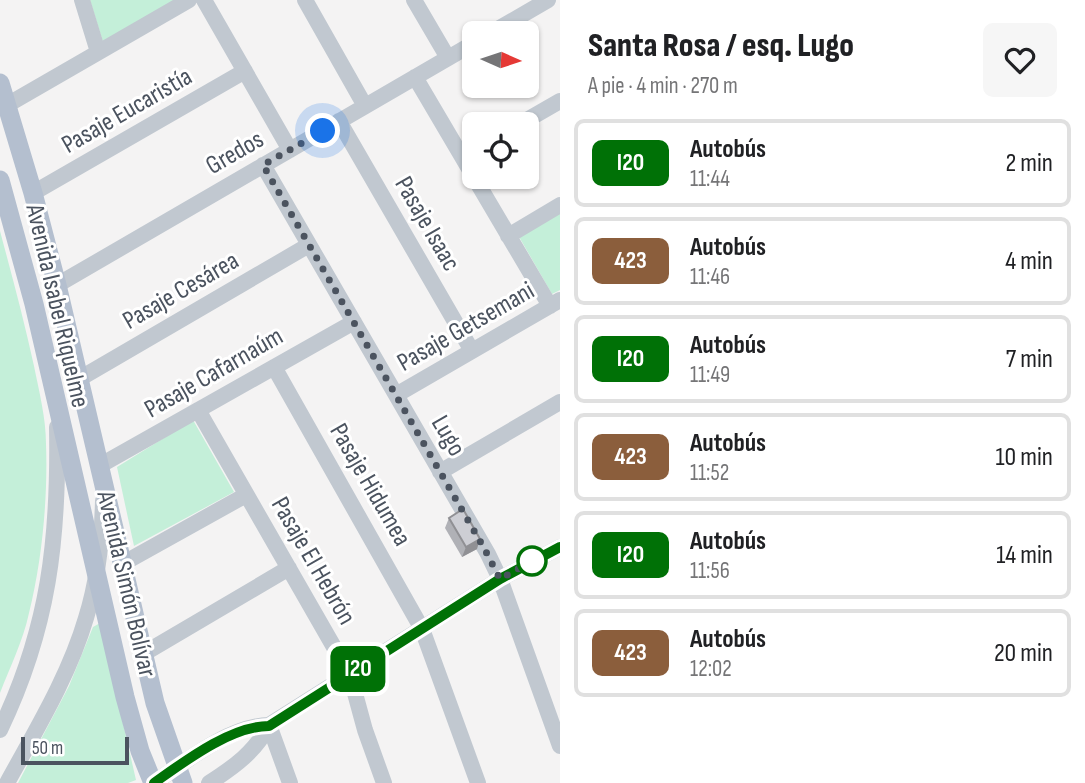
<!DOCTYPE html>
<html lang="es">
<head>
<meta charset="utf-8">
<style>
	body { margin:0; font-family:"Sofia Sans Condensed",sans-serif; background:#f6f6f6; color:#202124; height:100vh; display:flex; flex-direction:column; font-size:26px; white-space:nowrap }
	* { box-sizing:border-box; margin:0 }
	p { font-size:23px; color:#757577 }
	.icon { flex:none; width:38px; height:38px; fill:none; stroke:currentColor; stroke-width:2; stroke-linecap:round; stroke-linejoin:round }
	.map { position:relative; flex:1; overflow:hidden }
	.panel { display:flex; flex-direction:column; background:#fff; width:525px }
	.panel>* { flex:none }
	.badge { padding:0 14px; border-radius:10px; font-size:24px; line-height:46px }
	.needle { width:46px; rotate:93deg }
	.tools { position:absolute; left:462px; top:21px; display:grid; gap:14px }
	.tools a { display:grid; place-items:center; width:77px; height:77px; border-radius:10px; background:#fff; box-shadow:0 2px 5px #0004; font-size:35px }
	.scale { position:absolute; left:21px; bottom:18px; width:108px; box-sizing:border-box; padding-left:7px; border:4px solid #4b535f; border-top:0; font-size:19px; line-height:24px; white-space:nowrap; color:#4b535f; -webkit-text-stroke:5px #fff; paint-order:stroke }
	.you { position:absolute; width:35px; height:35px; margin:-18px; border:5px solid #fff; border-radius:50%; background:#1a73e8; box-shadow:0 0 0 10px #1a73e833 }
	.map>.badge { position:absolute; translate:-50% -50%; box-shadow:0 0 0 4px #fff }
	.round { display:grid; place-items:center; flex:none; width:74px; height:74px; border-radius:10px; background:#f6f6f6 }
	.headline { display:flex; align-items:center; justify-content:space-between; height:119px; padding:0 28px }
	h1 { font-size:33px; font-weight:800; line-height:52px }
	ul { padding:0; list-style:none }
	li { display:flex; align-items:center; gap:21px; height:88px; margin:0 14px 10px; padding:0 14px; border:4px solid #e0e0e0; border-radius:10px }
	li div { flex:1 }
	li b { display:block; font-size:26px }
	li em { font-style:normal }
	li .badge { min-width:77px; font-weight:700; text-align:center }
	main { display:flex; flex:1; min-height:0 }
	.map>svg:first-child { display:block }
	.green { fill:#c4efd9 }
	.lines { fill:none; stroke-linecap:round; stroke-linejoin:round }
	.minor { stroke:#c1c8d0; stroke-width:16 }
	.major { stroke:#b4bfcf; stroke-width:19 }
	.wall { fill:#b0b1b6 }
	.shaded-wall { fill:#909094 }
	.building { fill:#cdced4; stroke:#909094; stroke-width:2 }
	.line-casing { stroke:#fff; stroke-width:16 }
	.line { stroke:#007106; stroke-width:10 }
	.walk { stroke:#4b535f; stroke-width:7; stroke-dasharray:0 12.6 }
	.stop-dot { fill:#fff; stroke:#007106; stroke-width:3.5 }
	.labels { text-anchor:middle; dominant-baseline:central; stroke-width:6; stroke-linejoin:round; paint-order:stroke }
	.street-label { font-size:26px; fill:#4b535f; stroke:#fff }
</style>
</head>
<body>
<main>
<div class="map">
<svg width="560" height="783" viewBox="0 0 560 783">
	<rect width="100%" height="100%" fill="#f4f3f3"/>
	<path class="green" d="M90,0h86l-73,42z
		M560,211v79l-8,4 -34,-59z
		M0,231c12,45 24,89 34,135 5,25 12,52 12,78 2,54 -4,117 -17,169 -6,28 -19,54 -29,80z
		M193,420l41,72 -100,54 -17,-79z
		M100,623l36,157 -8,3h-110l51,-97 24,-59z"/>
	<g class="lines">
		<path class="minor" d="M82,0l16,52
			M204,0l86,150
			M305,0l60,106
			M414,0l34,58
			M491,33l57,-33
			M415,77l135,229
			M7,105l182,-105
			M339,121l133,230
			M520,124l40,-23
			M263,165l225,389 12,25 60,167
			M33,193l212,-122
			M508,236l52,-31
			M57,285l417,-242
			M274,367l148,262 56,154
			M79,379l230,-134
			M396,395l164,-95
			M198,410l152,265 15,55 19,53
			M99,466l255,-144
			M440,472l120,-70
			M122,564l124,-69
			M143,654l146,-86
			M269,725l21,58
			M0,730c49,-102 59,-191 57,-303
			M7,783c29,-53 62,-107 79,-165 12,-38 16,-78 17,-117
			M154,783c32,-22 76,-57 115,-58
			M209,783c25,-16 46,-31 60,-58l231,-146 60,-32"/>
		<path class="major" d="M0,83l33,110 24,92 98,418 28,80
			M0,180l34,124 91,393 15,54 13,32"/>
	</g>
	<path class="wall" d="M449,518l28,31 -15,8 -17,-29z"/>
	<path class="shaded-wall" d="M480,539l-3,10 -15,8 4,-10z"/>
	<path class="building" d="M463,509l17,30 -14,8 -17,-29z"/>
	<g class="lines">
		<defs>
			<path id="line" d="M154,783c31,-22 77,-57 115,-57l231,-147 60,-32"/>
		</defs>
		<use href="#line" class="line-casing"/>
		<use href="#line" class="line"/>
		<path class="walk" d="M323,131l-60,34 221,383 16,31 32,-18"/>
	</g>
	<circle class="stop-dot" cx="532" cy="561" r="14"/>
	<g class="labels">
		<g class="street-label">
			<text transform="translate(127 111) rotate(-30)">Pasaje Eucaristía</text>
			<text transform="translate(235 153) rotate(-30)">Gredos</text>
			<text transform="translate(427 224) rotate(60)">Pasaje Isaac</text>
			<text transform="translate(181 291) rotate(-30)">Pasaje Cesárea</text>
			<text transform="translate(57 306) rotate(77)">Avenida Isabel Riquelme</text>
			<text transform="translate(466 327) rotate(-30)">Pasaje Getsemani</text>
			<text transform="translate(214 373) rotate(-30)">Pasaje Cafarnaúm</text>
			<text transform="translate(448 436) rotate(60)">Lugo</text>
			<text transform="translate(370 485) rotate(60)">Pasaje Hidumea</text>
			<text transform="translate(313 561) rotate(60)">Pasaje El Hebrón</text>
			<text transform="translate(126 584) rotate(77)">Avenida Simón Bolívar</text>
		</g>
	</g>
</svg>
<div class="tools">
<a><svg class="needle" viewBox="-14 -14 28 28"><path d="M0-13l5 13h-10z" fill="#e53935"/><path d="M0 13l5-13h-10z" fill="#757577"/></svg></a>
<a><svg class="icon" aria-label="locate" viewBox="0 0 24 24"><circle cx="12" cy="12" r="6"/><path d="M12 2v4M12 18v4M2 12h4M18 12h4"/></svg></a>
</div>
<div class="scale">50 m</div>
<div class="you" style="left:323px;top:131px"></div>
<b class="badge" style="left:358px;top:669px;background:#007106;color:#fff">I20</b>
</div>
<section class="panel">
<div class="headline"><div><h1>Santa Rosa / esq. Lugo</h1><p>A pie · 4 min · 270 m</p></div><a class="round"><svg class="icon" aria-label="heart" viewBox="0 0 24 24"><path d="M12 20l-8-8c-3-5 5-10 8-4 3-6 11-1 8 4z"/></svg></a></div>
<ul>
<li><span class="badge" style="background:#007106;color:#fff">I20</span><div><b>Autobús</b><p>11:44</p></div><em>2 min</em></li>
<li><span class="badge" style="background:#8b5e3c;color:#fff">423</span><div><b>Autobús</b><p>11:46</p></div><em>4 min</em></li>
<li><span class="badge" style="background:#007106;color:#fff">I20</span><div><b>Autobús</b><p>11:49</p></div><em>7 min</em></li>
<li><span class="badge" style="background:#8b5e3c;color:#fff">423</span><div><b>Autobús</b><p>11:52</p></div><em>10 min</em></li>
<li><span class="badge" style="background:#007106;color:#fff">I20</span><div><b>Autobús</b><p>11:56</p></div><em>14 min</em></li>
<li><span class="badge" style="background:#8b5e3c;color:#fff">423</span><div><b>Autobús</b><p>12:02</p></div><em>20 min</em></li>
</ul>
</section>
</main>
</body>
</html>
